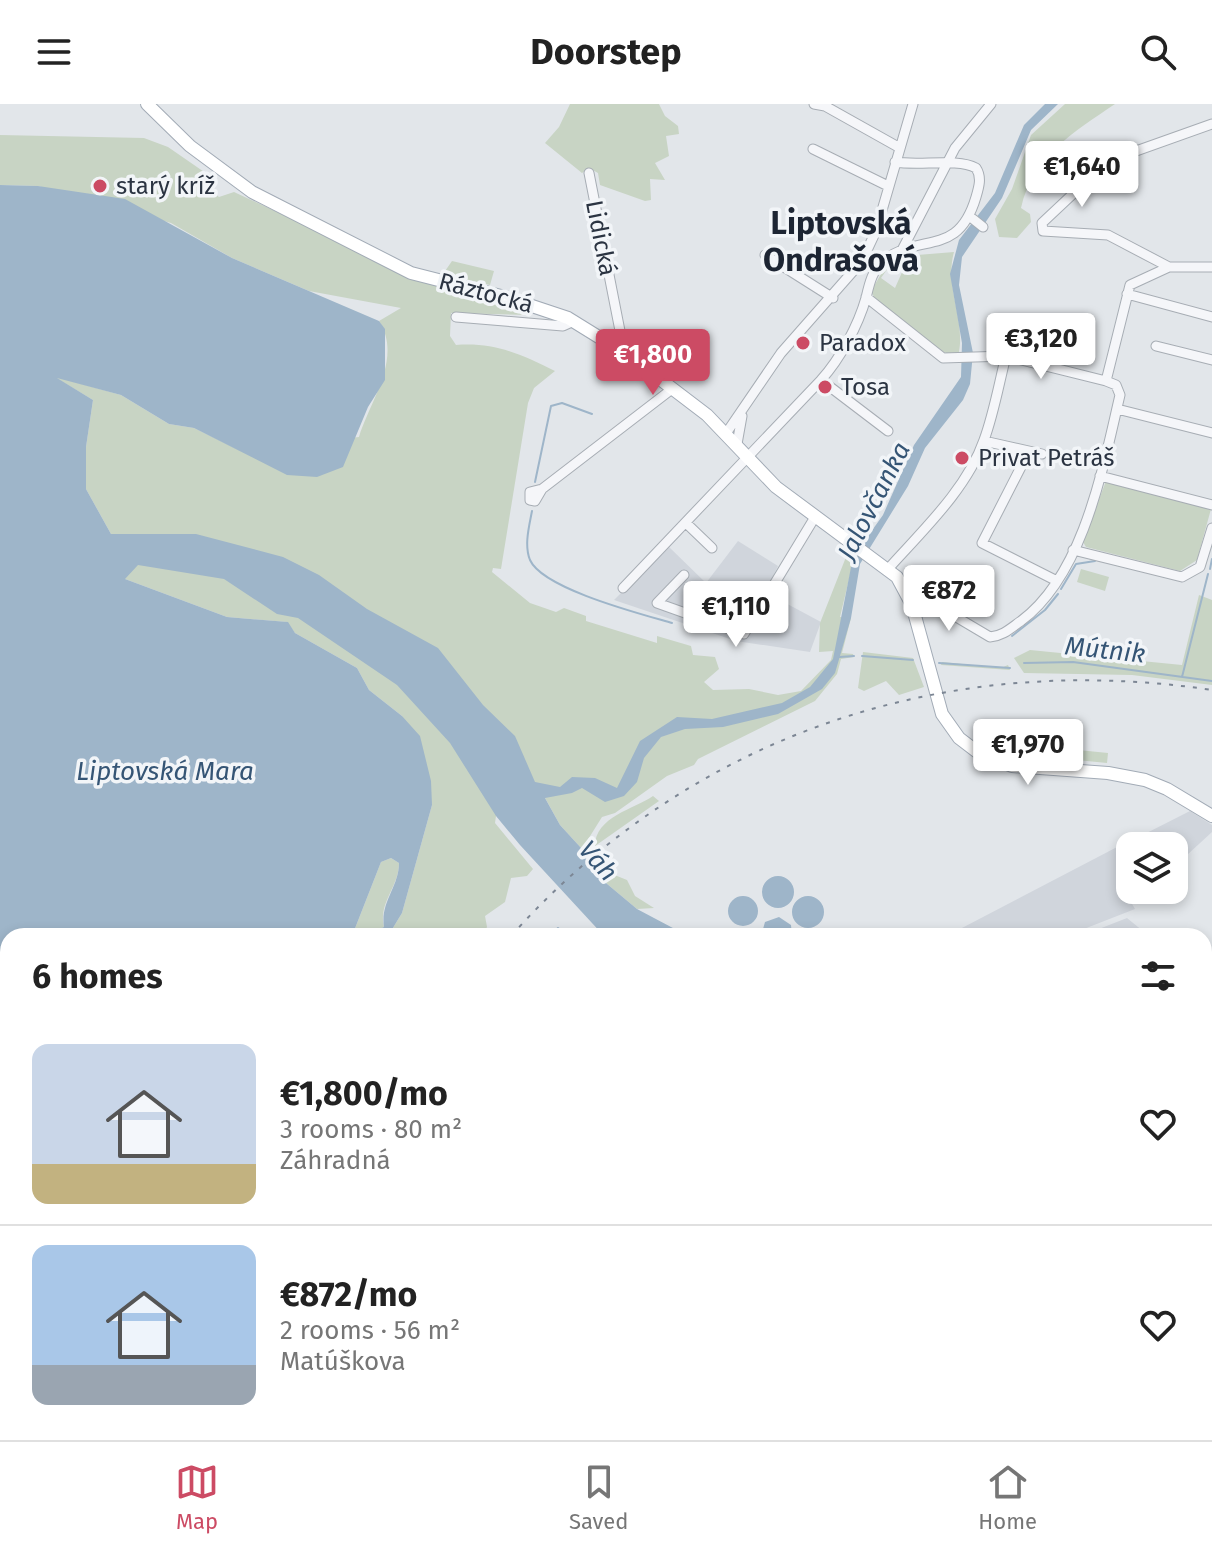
<!DOCTYPE html>
<meta charset="utf-8">
<style>
:root{--surface:#fff;--page:#f2f2f2;--text:#222;--muted:#767676;--line:#e0e0e0;--accent:#cc4b64}
body{margin:0;font-family:"Fira Sans",sans-serif;background:var(--page);color:var(--text);height:100vh;display:flex;flex-direction:column;font-size:30px;white-space:nowrap}
*{box-sizing:border-box;margin:0}
p{font-size:26px;color:var(--muted)}
.icon{flex:none;width:44px;height:44px;fill:none;stroke:currentColor;stroke-width:2;stroke-linecap:round;stroke-linejoin:round}
.map{position:relative;flex:1;overflow:hidden}
.details{position:absolute;left:0px;top:824px;width:1212px;height:512px;display:flex;flex-direction:column;background:var(--surface);border-radius:24px 24px 0 0;box-shadow:0 4px 12px #0003}
.details>*{flex:none}
.buttons{position:absolute;left:1116px;top:728px;display:grid;gap:16px}
.buttons a{display:grid;place-items:center;width:72px;height:72px;border-radius:16px;background:var(--surface);box-shadow:0 4px 12px #0003;font-size:40px}
.price{position:absolute;translate:-50% -68px;padding:0 18px;border-radius:8px;background:#fff;color:#222;font-size:26px;line-height:52px;filter:drop-shadow(0 2px 4px #0008)}
.price::after{content:'';position:absolute;left:50%;top:48px;width:24px;height:18px;margin-left:-12px;background:inherit;clip-path:polygon(0 0,100% 0,50% 100%)}
.price.active{background:var(--accent);color:#fff}
ul{padding:0;list-style:none}
li{display:flex;align-items:center;gap:24px;height:200px;padding:0 32px}
li+li{border-top:2px solid var(--line)}
li span{display:grid;place-items:center;flex:none;width:224px;height:160px;border-radius:16px;color:#555}
li>.icon{margin-inline-start:auto}
span .icon{width:96px;height:96px;fill:#fffc;stroke-width:1}
li b{font-size:34px}
h2{display:flex;justify-content:space-between;align-items:center;height:96px;padding:0 32px;font-size:34px}
header{display:flex;justify-content:space-between;align-items:center;height:104px;padding:0 32px;background:var(--surface);font-size:36px;font-weight:700}
.dock{display:flex;justify-content:space-around;align-items:center;height:112px;border-top:2px solid var(--line);background:var(--surface);font-size:22px;color:var(--muted)}
.dock a{display:grid;justify-items:center;gap:4px}
.dock .active{color:var(--accent)}
.map>svg:first-child{display:block}
.built{fill:#d0d5dc}
.green{fill:#c8d4c4}
.water{fill:#9eb5c9}
.lines{fill:none;stroke-linecap:round;stroke-linejoin:round}
.stream{stroke:#9eb5c9;stroke-width:2}
.minor-casing{stroke:#a7adb4;stroke-width:11}
.major-casing{stroke:#a2abb6;stroke-width:14}
.minor{stroke:#f5f6f9;stroke-width:9}
.major{stroke:#fff;stroke-width:12}
.rail{stroke:#7c8694;stroke-width:2;stroke-dasharray:4 8;stroke-linecap:butt}
.poi-dot{fill:#cc4b64;stroke:#f2f5f8;stroke-width:3}
.labels{text-anchor:middle;dominant-baseline:central;stroke-width:7;stroke-linejoin:round;paint-order:stroke}
.poi-label{font-size:24px;fill:#2b3442;stroke:#f2f5f8;text-anchor:start}
.street-label{font-size:24px;fill:#2b3442;stroke:#f2f5f8}
.water-label{font-size:26px;font-style:italic;fill:#355575;stroke:#f2f5f8}
.district-label{font-size:32px;font-weight:bold;fill:#1d2533;stroke:#f2f5f8}
</style>
<header><svg class="icon" aria-label="menu" viewBox="0 0 24 24"><path d="M4 6h16M4 12h16M4 18h16"/></svg>Doorstep<svg class="icon" aria-label="search" viewBox="0 0 24 24"><circle cx="10" cy="10" r="6"/><path d="M15 15l6 6"/></svg></header>
<div class="map">
<svg width="1212" height="1336" viewBox="0 0 1212 1336">
<rect width="100%" height="100%" fill="#e2e6ea"/>
<path class="built" d="M 738,437 L 778,462 L 765,488 L 821,518 L 810,548 L 736,537 L 614,496 L 668,442 L 706,479 Z
M 1190,707 L 1212,721 L 1212,728 L 1174,763 L 1174,742 L 1130,742 L 1130,786 L 1148,786 L 1131,798 L 1135,805 L 1066,832 L 963,832 L 960,825 L 1119,742 L 1128,757 L 1121,742 Z
M 1127,814 L 1149,832 L 1081,832 Z
M 1212,884 L 1212,992 L 1204,994 L 1204,888 Z"/>
<path class="green" d="M 570,0 L 659,0 L 665,12 L 678,22 L 679,30 L 666,32 L 669,52 L 655,59 L 665,76 L 650,75 L 651,96 L 645,97 L 600,81 L 598,69 L 589,64 L 582,69 L 545,39 L 559,23 Z
M 1065,0 L 1115,0 C 1075,27 1032,53 1021,104 L 1030,110 L 1031,118 L 1017,134 L 999,133 L 995,115 L 1012,85 L 1031,31 Z
M 0,31 L 144,34 L 168,43 L 210,72 L 214,89 L 219,93 L 234,88 L 369,151 L 532,205 L 531,211 L 451,209 L 450,232 L 456,241 C 494,238 521,250 555,267 L 534,284 L 528,299 L 501,465 L 493,464 L 492,468 L 530,499 L 556,508 L 564,504 L 586,512 L 586,517 L 657,539 L 657,532 L 691,542 L 693,551 L 715,553 L 719,565 L 704,578 L 713,586 L 749,585 L 778,591 L 801,587 L 831,556 L 833,547 L 819,548 L 820,519 L 846,453 L 855,450 L 840,513 L 851,514 L 842,549 L 853,550 L 854,553 L 841,555 L 837,570 L 815,597 L 698,655 L 694,661 L 667,672 L 615,709 L 602,713 L 582,745 L 560,721 L 544,692 L 496,712 L 495,719 L 533,765 L 527,772 L 511,774 L 505,798 L 485,812 L 487,823 L 483,832 L 388,832 L 402,809 L 432,701 L 402,612 L 369,586 L 357,564 L 295,529 L 287,518 L 227,513 L 125,475 L 111,430 L 86,385 L 86,343 L 93,296 L 53,272 L 121,291 L 169,320 L 194,324 L 239,346 L 359,333 C 370,297 403,254 379,217 L 401,204 L 309,187 L 232,154 L 171,119 L 38,82 L 0,81 Z
M 954,148 C 944,183 967,219 958,252 C 927,248 900,212 875,195 L 871,187 L 887,160 L 897,170 L 888,164 L 881,174 L 895,184 L 903,166 L 892,160 L 905,152 Z
M 452,157 L 494,167 L 490,181 L 443,170 Z
M 1106,377 L 1211,405 L 1197,456 L 1180,467 L 1086,443 L 1083,438 Z
M 1081,465 L 1109,473 L 1105,487 L 1077,478 Z
M 1199,491 L 1212,496 L 1212,581 L 1132,571 L 1024,569 L 1014,554 L 1030,546 L 1182,561 Z
M 863,548 L 913,554 L 924,583 L 899,591 L 886,577 L 864,587 L 858,584 Z
M 942,558 L 1001,564 L 1008,561 L 1010,566 L 941,561 Z
M 1078,646 L 1108,649 L 1107,659 L 1077,656 Z
M 653,692 L 659,697 L 595,742 C 595,713 634,705 653,692 Z
M 391,754 L 399,759 C 399,783 378,798 384,823 L 364,832 L 352,832 L 381,758 Z
M 603,760 L 612,770 L 627,776 L 635,792 L 654,804 L 637,805 L 594,769 Z
M 1204,1109 L 1212,1168 L 1204,1169 Z
M 8,1213 L 8,1328 L 100,1328 L 93,1336 L 0,1336 L 0,1224 Z
M 203,1328 L 277,1328 L 274,1336 L 198,1336 Z"/>
<path class="water" d="M 1045,0 L 1058,0 L 1031,26 L 1002,94 L 962,153 L 959,181 L 973,249 L 970,280 L 963,296 L 925,344 L 908,382 L 860,460 L 851,514 L 835,569 L 822,585 L 778,610 L 723,623 L 685,625 L 661,633 L 644,654 L 637,678 L 624,692 L 605,698 L 582,684 L 572,689 L 545,694 L 560,721 L 582,745 L 594,769 L 637,805 L 688,832 L 604,832 L 520,741 L 496,712 L 450,639 L 397,581 L 298,514 L 277,510 L 224,475 L 138,461 L 125,475 L 227,513 L 288,518 L 295,529 L 357,564 L 369,586 L 402,612 L 420,632 L 431,677 L 432,701 L 402,809 L 388,832 L 364,832 L 384,823 C 380,798 399,783 399,759 L 391,754 L 381,758 L 352,832 L 8,832 L 8,891 L 0,887 L 0,81 L 38,82 L 125,95 L 232,154 L 379,217 L 385,225 L 385,276 L 368,303 L 343,363 L 317,373 L 287,371 L 194,324 L 169,320 L 121,291 L 57,274 L 93,296 L 86,343 L 86,385 L 111,430 L 196,430 L 283,453 L 319,471 L 367,505 L 438,544 L 483,601 L 515,632 L 535,678 L 560,683 L 572,673 L 595,674 L 617,684 L 640,637 L 677,613 L 712,615 L 782,599 L 810,583 L 833,555 L 853,453 L 883,411 L 914,341 L 961,273 L 962,239 L 950,170 L 959,136 L 995,89 L 1024,21 Z
M762 788a16 16 0 1 1 32 0a16 16 0 1 1-32 0Z
M728 807a15 15 0 1 1 30 0a15 15 0 1 1-30 0Z
M792 808a16 16 0 1 1 32 0a16 16 0 1 1-32 0Z
M 779,813 L 791,821 L 792,832 L 761,832 L 765,818 Z
M 0,904 L 8,908 L 8,1130 L 0,1140 Z
M 1212,1013 L 1212,1046 L 1204,1050 L 1204,1018 Z"/>
<g class="lines">
<path class="stream" d="M 535,378 L 551,302 L 562,299 L 592,310
M 532,407 C 529,423 524,441 530,456 C 543,485 641,510 672,519
M 1210,465 L 1212,455
M 1061,485 L 1076,460 L 1095,457
M 1012,532 L 1045,506 L 1058,490
M 862,552 L 913,556
M 839,553 L 854,552
M 939,559 L 1010,564
M 1024,559 L 1073,558 L 1212,577
M 1182,573 L 1208,470
M 551,832 L 558,824 L 566,832
M 157,1336 L 163,1328"/>
<g class="minor-casing">
<path id="minor" d="M 814,0 L 825,2 L 900,44
M 813,45 L 888,82
M 589,69 L 622,237 L 620,245
M 973,115 L 983,123
M 902,146 L 955,44 L 991,0
M 765,151 L 833,194
M 1169,163 L 1108,131 L 1043,127 L 1042,119 L 1108,57 L 1212,20
M 1127,190 L 1212,213
M 866,193 L 943,254 L 1006,252 L 1106,277
M 456,213 L 563,222 L 574,217
M 1156,242 L 1212,256
M 1117,305 L 1212,329
M 888,327 L 821,276 C 840,255 858,222 866,194 C 869,181 872,166 884,156 C 922,128 958,154 976,93 C 979,83 982,73 976,64 C 957,54 920,62 895,58
M 727,328 L 781,249 L 862,157 L 876,127 L 913,0
M 984,337 L 1042,350
M 737,340 L 742,312
M 1024,348 L 1024,357 L 982,439 L 1057,477
M 1100,372 L 1212,401
M 542,385 L 530,388 L 530,396 L 535,397 L 542,385 L 672,285
M 686,419 L 712,444
M 1073,446 L 1182,473 L 1200,463 L 1212,424
M 888,465 C 922,427 967,385 984,336 C 994,309 999,279 1006,252
M 684,471 L 657,499 L 744,530 L 815,413
M 904,482 L 990,533 C 1003,532 1011,524 1021,517 C 1084,470 1103,363 1120,291 L 1116,281 L 1106,277 L 1130,181 L 1169,163 L 1212,163
M 623,484 L 821,276
M 1206,880 L 1212,877
M 1204,1211 L 1212,1209
M 1204,1229 L 1212,1229
M 1204,1298 L 1212,1298
M 464,1328 L 480,1336
M 601,1328 L 614,1336
M 717,1328 L 717,1336
M 755,1328 L 762,1336
M 815,1328 L 830,1336
M 1027,1328 L 1027,1336
M 293,1329 L 306,1336
M 533,1336 L 538,1328
M 1116,1336 L 1116,1328"/>
</g>
<g class="major-casing">
<path id="major" d="M 147,0 L 190,42 L 252,88 L 411,169 L 505,193 L 568,214 L 631,253 L 707,311 L 776,383 L 897,473 L 912,501 L 942,610 L 959,634 L 976,647 L 1012,662 L 1108,669 L 1145,676 L 1167,685 L 1212,712"/>
</g>
<use href="#minor" class="minor"/>
<use href="#major" class="major"/>
<path class="rail" d="M 511,832 C 692,630 946,546 1212,586
M 113,1336 L 120,1328"/>
</g>
<g class="poi-dot">
<circle cx="100" cy="82" r="8"/>
<circle cx="803" cy="239" r="8"/>
<circle cx="825" cy="283" r="8"/>
<circle cx="962" cy="354" r="8"/>
</g>
<g class="labels">
<g class="poi-label">
<text x="116" y="82">starý kríž</text>
<text x="819" y="239">Paradox</text>
<text x="841" y="283">Tosa</text>
<text x="978" y="354">Privat Petráš</text>
</g>
<g class="street-label">
<text transform="translate(601 134) rotate(79)">Lidická</text>
<text transform="translate(486 189) rotate(15)">Ráztocká</text>
</g>
<g class="water-label">
<text transform="translate(874 397) rotate(-63)">Jalovčanka</text>
<text transform="translate(1105 546) rotate(6)">Mútnik</text>
<text x="165" y="667">Liptovská Mara</text>
<text transform="translate(598 757) rotate(49)">Váh</text>
</g>
<g class="district-label">
<text x="841" y="119">Liptovská<tspan x="841" dy="37">Ondrašová</tspan></text>
</g>
</g>
</svg>
<div class="buttons">
<a><svg class="icon" aria-label="layers" viewBox="0 0 24 24"><path d="M12 4l9 5-9 5-9-5zM3 14l9 5 9-5"/></svg></a>
</div>
<b class="price" style="left:1082px;top:105px">€1,640</b>
<b class="price" style="left:1041px;top:277px">€3,120</b>
<b class="price active" style="left:653px;top:293px">€1,800</b>
<b class="price" style="left:949px;top:529px">€872</b>
<b class="price" style="left:736px;top:545px">€1,110</b>
<b class="price" style="left:1028px;top:683px">€1,970</b>
<section class="details">
<h2>6 homes<svg class="icon" aria-label="filters" viewBox="0 0 24 24"><path d="M4 7h16M4 17h16"/><circle cx="9" cy="7" r="2"/><circle cx="15" cy="17" r="2"/></svg></h2>
<ul>
<li><span style="background:linear-gradient(#c9d6e8 75%,#c2b280 0)"><svg class="icon" aria-label="home" viewBox="0 0 24 24"><path d="M3 11l9-7 9 7M6 9v11h12V9"/></svg></span><div><b>€1,800/mo</b><p>3 rooms · 80 m²</p><p>Záhradná</p></div><svg class="icon" aria-label="heart" viewBox="0 0 24 24"><path d="M12 20l-8-8c-3-5 5-10 8-4 3-6 11-1 8 4z"/></svg></li>
<li><span style="background:linear-gradient(#a9c7e8 75%,#9aa5b1 0)"><svg class="icon" aria-label="home" viewBox="0 0 24 24"><path d="M3 11l9-7 9 7M6 9v11h12V9"/></svg></span><div><b>€872/mo</b><p>2 rooms · 56 m²</p><p>Matúškova</p></div><svg class="icon" aria-label="heart" viewBox="0 0 24 24"><path d="M12 20l-8-8c-3-5 5-10 8-4 3-6 11-1 8 4z"/></svg></li>
</ul>
</section>
</div>
<nav class="dock">
<a class="active"><svg class="icon" aria-label="map" viewBox="0 0 24 24"><path d="M3 6l6-2 6 2 6-2v14l-6 2-6-2-6 2zM9 4v14M15 6v14"/></svg>Map</a>
<a><svg class="icon" aria-label="saved" viewBox="0 0 24 24"><path d="M7 4h10v16l-5-4-5 4z"/></svg>Saved</a>
<a><svg class="icon" aria-label="home" viewBox="0 0 24 24"><path d="M3 11l9-7 9 7M6 9v11h12V9"/></svg>Home</a>
</nav>
